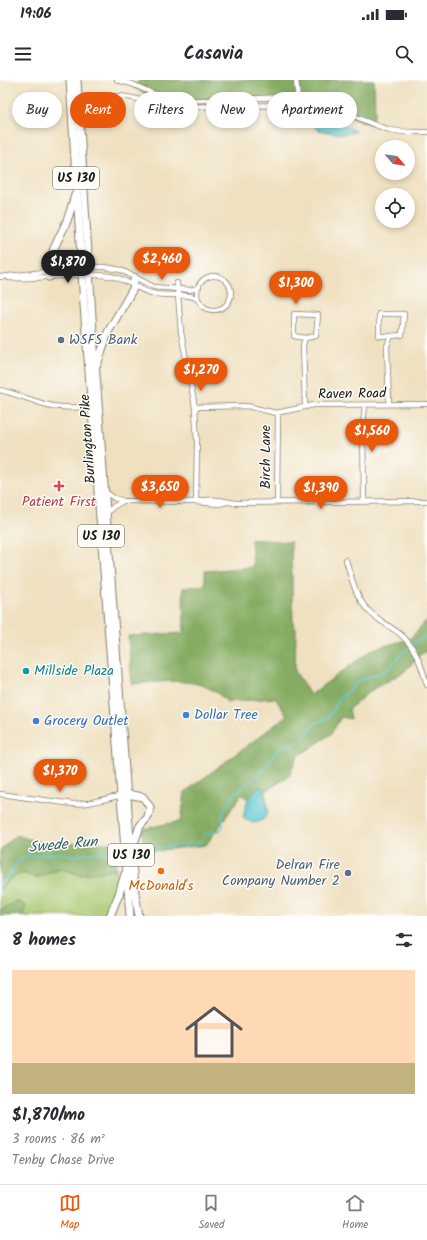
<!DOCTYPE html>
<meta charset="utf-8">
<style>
:root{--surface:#fff;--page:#f2f2f3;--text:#2b2b33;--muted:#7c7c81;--line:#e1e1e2;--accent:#ea580c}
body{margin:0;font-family:Kalam,sans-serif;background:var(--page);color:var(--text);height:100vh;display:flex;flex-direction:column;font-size:15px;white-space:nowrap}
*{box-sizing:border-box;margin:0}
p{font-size:13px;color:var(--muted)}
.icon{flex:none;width:22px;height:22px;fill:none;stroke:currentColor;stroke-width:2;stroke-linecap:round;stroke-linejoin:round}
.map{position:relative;height:836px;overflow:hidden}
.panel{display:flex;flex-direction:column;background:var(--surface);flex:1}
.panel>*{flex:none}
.banner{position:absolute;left:12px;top:12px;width:403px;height:36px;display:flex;gap:8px}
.needle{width:26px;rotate:118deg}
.tools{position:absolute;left:375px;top:60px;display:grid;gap:8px}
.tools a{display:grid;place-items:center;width:40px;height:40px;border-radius:50%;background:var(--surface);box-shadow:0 2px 6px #0003;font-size:20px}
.price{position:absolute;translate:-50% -34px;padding:0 9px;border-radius:14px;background:var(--accent);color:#fff;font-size:13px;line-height:26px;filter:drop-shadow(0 1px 2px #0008)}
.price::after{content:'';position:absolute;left:50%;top:24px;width:12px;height:9px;margin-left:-6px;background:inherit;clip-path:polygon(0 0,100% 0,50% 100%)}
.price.current{background:#222;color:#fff}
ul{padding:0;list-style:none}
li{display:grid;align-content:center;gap:8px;height:212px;padding:0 12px}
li+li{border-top:1px solid var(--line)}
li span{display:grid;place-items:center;height:124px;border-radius:0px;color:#555}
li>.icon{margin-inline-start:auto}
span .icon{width:72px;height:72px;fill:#fffc;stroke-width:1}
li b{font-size:17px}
h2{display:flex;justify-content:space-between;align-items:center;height:48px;padding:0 12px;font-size:17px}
.tag{padding:0 14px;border-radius:18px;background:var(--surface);box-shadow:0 2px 6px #0003;font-size:14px;line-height:36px}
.tag.current{background:var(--accent);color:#fff}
.status{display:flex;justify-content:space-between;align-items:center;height:28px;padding:0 20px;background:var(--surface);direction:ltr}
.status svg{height:11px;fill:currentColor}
header{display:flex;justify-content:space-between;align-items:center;height:52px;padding:0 12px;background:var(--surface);font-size:18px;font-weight:800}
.dock{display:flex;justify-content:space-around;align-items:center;height:56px;border-top:1px solid var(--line);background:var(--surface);font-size:11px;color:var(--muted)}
.dock a{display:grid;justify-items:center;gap:2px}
.dock .current{color:var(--accent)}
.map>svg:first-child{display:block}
.green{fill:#a7c870;stroke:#627246}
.forest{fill:#85ac62;stroke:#50643f}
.water{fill:#59c7ce;stroke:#3a7275}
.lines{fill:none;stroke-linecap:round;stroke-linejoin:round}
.stream{stroke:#59c7ce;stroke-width:1.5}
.minor-casing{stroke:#867e6e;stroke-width:6}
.highway-casing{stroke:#867e6e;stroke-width:9}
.minor{stroke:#fff;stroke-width:4.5}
.highway{stroke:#fff;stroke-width:7}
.service-dot{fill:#5c6f8a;stroke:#fdfcf7;stroke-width:1.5}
.health-dot{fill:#e0444e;stroke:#fdfcf7;stroke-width:1.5}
.culture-dot{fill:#0f9aa8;stroke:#fdfcf7;stroke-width:1.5}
.shop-dot{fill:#3f7fe0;stroke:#fdfcf7;stroke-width:1.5}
.food-dot{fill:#e8710a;stroke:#fdfcf7;stroke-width:1.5}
.labels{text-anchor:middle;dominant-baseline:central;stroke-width:3;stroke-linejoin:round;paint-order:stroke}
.shield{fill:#fdfcf7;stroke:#605f5e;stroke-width:1}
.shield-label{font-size:13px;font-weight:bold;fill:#1c1c1c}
.service-label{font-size:14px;fill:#4e5e75;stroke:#fdfcf7;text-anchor:start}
.street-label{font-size:14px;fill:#1c1c1c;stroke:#fdfcf7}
.health-label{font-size:14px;fill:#be3a42;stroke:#fdfcf7}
.culture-label{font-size:14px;fill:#0d838f;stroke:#fdfcf7;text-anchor:start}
.shop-label{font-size:14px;fill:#366cbe;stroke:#fdfcf7;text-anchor:start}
.food-label{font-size:14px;fill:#c56008;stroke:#fdfcf7}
.water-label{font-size:15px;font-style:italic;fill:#346063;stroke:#fdfcf7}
</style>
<div class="status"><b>19:06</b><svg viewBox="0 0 49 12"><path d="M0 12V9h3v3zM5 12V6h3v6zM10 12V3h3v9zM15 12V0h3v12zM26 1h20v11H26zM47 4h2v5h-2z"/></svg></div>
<header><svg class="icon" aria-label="menu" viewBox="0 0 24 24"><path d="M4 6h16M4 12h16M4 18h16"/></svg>Casavia<svg class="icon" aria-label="search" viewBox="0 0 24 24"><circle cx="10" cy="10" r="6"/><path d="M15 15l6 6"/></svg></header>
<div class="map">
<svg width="427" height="836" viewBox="0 0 427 836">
<rect width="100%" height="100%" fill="#fdfcf7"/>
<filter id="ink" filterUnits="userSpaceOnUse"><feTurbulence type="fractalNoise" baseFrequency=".025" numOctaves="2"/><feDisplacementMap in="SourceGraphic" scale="8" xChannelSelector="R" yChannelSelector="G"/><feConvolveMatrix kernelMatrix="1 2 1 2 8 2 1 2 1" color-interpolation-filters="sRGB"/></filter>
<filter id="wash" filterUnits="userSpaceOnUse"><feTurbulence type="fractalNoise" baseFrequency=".012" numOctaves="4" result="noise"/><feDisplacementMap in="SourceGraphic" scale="16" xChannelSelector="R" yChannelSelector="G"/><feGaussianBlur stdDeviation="0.9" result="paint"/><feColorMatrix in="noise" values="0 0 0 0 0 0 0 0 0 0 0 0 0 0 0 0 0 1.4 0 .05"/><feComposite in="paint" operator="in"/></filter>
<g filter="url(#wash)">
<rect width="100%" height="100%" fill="#efe0c0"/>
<path class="green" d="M 59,788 L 80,795 L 116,789 L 117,798 L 109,836 L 20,836 L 23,835 L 16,821 L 0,831 L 0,810 L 11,798 L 23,793 L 36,798 Z"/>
<path class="forest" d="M 139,0 L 374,0 L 375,34 L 369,44 L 316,23 L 299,21 L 153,18 L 135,8 Z
M 251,459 L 291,462 L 293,544 L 296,549 L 295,591 L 310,615 L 373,569 L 410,559 L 427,540 L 427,571 L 421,574 L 404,592 L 370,611 L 349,629 L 351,639 L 341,637 L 331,654 L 297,677 L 289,696 L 265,712 L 268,731 L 244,739 L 248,719 L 242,714 L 206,765 L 144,772 L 142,749 L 181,741 L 185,712 L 287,636 L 275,618 L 227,622 C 203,594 164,602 132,604 L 128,556 L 184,553 L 183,508 L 205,505 L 205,491 L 253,487 Z
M 16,755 L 45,764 L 114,763 L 116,789 L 80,795 L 59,788 L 36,798 L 23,793 L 11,798 L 0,810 L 0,770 Z
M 16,821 L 26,826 L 23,835 L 0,836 L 0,831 Z"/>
<path class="water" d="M 323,38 L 328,38 L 356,51 C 346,57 328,52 317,50 L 315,47 L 316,41 Z
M 258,707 L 264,708 C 265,722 277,739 253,743 L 246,740 L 243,737 L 248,719 Z"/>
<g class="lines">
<path class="stream" d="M 139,770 L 195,765 L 201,762 L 206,753 L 219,751 L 223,746 L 222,736 L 225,729 L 233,716 L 264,688 L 279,668 L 284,665 L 293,665 L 306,656 L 314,643 C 335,638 331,631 341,616 L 347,613 L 358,601 L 387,590 L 401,574 L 427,554
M 0,804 L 7,798 L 19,780 L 29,776 L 60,773 L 73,775 L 116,771"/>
</g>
</g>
<g filter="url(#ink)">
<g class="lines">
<g class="minor-casing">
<path id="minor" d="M 117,0 L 132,4 L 161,17 L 179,21 L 288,17 C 299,23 312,21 324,24 C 346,30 365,43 387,49 C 400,53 413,52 427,52
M 296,0 L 298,20
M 81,41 C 98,0 133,20 171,27 L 288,25 L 294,20
M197 213a17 17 0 1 1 34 0a17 17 0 1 1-34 0Z
M 0,197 L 89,187 L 105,187 L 121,190 L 154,207 L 191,210 L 199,207
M 9,198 C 42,200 77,191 110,196 C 126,198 138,211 155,214 C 166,216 190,213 197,219
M 177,203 L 181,252 L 195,327 L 197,362 L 196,422
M 305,258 L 294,256 L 294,234 L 318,235 L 316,256 L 305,258 L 303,265 L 305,326
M 0,310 C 17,314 32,321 48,325 C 62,329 77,327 92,327
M 389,324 L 387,266 L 391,256 L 402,255 L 404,234 L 379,234 L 379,256 L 391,256
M 195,327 L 247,326 L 276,333 L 314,325 L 427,324
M 104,411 L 114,418 L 124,421 L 196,422 L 219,424 L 227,422
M 364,421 L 363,346 L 365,325
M 196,422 C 212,417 221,421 236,423 L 427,421
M 277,422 L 278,333
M 107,433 L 113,427 L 123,421
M 346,480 C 351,496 355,515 366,528 C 376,540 389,545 400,554 C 416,567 422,587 427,605
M 0,714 L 73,724 L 88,723 L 123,715"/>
</g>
<g class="highway-casing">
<path id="highway" d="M 70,0 L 84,225 L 130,836
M 77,0 L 94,268 L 131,772 L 135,814 L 139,836
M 49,197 C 46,178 59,159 66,143 C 70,134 72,124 75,115
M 97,285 L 108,252 L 134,207 L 134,197
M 127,714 L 143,717 L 150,727 L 148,737 L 140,746 L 132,769
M 110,836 L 119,814 L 125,794"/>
</g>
<use href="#minor" class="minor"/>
<use href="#highway" class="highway"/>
</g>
</g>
<g class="service-dot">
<circle cx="61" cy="260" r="4"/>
<circle cx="348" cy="793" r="4"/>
</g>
<path class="health-dot" d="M57 400h4v4h4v4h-4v4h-4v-4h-4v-4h4z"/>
<circle class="culture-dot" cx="26" cy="591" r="4"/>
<g class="shop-dot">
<circle cx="186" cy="635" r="4"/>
<circle cx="36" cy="641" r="4"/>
</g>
<circle class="food-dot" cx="161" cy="791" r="4"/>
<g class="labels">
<g class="shield">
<rect x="53" y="87" width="46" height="22" rx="3"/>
<rect x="78" y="445" width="46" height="22" rx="3"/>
<rect x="108" y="764" width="46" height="22" rx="3"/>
</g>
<g class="shield-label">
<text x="76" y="98">US 130</text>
<text x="101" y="456">US 130</text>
<text x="131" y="775">US 130</text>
</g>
<g class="service-label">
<text x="69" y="260">WSFS Bank</text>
<text x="340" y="785" text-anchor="end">Delran Fire<tspan x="340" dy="16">Company Number 2</tspan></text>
</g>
<g class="street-label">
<text transform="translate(352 314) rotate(-1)">Raven Road</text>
<text transform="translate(88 359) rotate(-94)">Burlington Pike</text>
<text transform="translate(266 377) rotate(-90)">Birch Lane</text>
</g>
<g class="health-label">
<text x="59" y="422">Patient First</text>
</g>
<g class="culture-label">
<text x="34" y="591">Millside Plaza</text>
</g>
<g class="shop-label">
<text x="194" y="635">Dollar Tree</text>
<text x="44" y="641">Grocery Outlet</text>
</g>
<g class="food-label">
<text x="161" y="806">McDonald's</text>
</g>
<g class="water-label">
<text transform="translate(63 765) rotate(-5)">Swede Run</text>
</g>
</g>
</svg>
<div class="tools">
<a><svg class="needle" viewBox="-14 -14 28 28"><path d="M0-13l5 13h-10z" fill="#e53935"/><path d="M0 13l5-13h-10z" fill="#7c7c81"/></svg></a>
<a><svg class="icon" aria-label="locate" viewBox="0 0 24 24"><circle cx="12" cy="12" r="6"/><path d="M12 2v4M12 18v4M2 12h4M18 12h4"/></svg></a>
</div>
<b class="price" style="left:162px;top:201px">$2,460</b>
<b class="price current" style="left:68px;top:204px">$1,870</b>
<b class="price" style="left:296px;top:225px">$1,300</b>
<b class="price" style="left:201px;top:312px">$1,270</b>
<b class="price" style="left:372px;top:373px">$1,560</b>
<b class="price" style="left:160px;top:429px">$3,650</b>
<b class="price" style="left:321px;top:430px">$1,390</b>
<b class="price" style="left:60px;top:713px">$1,370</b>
<div class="banner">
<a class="tag">Buy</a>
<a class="tag current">Rent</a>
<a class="tag">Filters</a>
<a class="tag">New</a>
<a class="tag">Apartment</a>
</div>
</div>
<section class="panel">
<h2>8 homes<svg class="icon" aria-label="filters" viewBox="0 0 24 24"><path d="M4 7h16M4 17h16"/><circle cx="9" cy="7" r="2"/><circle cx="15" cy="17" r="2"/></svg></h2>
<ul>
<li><span style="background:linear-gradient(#ffd9b3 75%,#c2b280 0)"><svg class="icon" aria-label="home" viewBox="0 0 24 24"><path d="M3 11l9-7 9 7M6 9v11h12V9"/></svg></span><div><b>$1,870/mo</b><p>3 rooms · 86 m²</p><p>Tenby Chase Drive</p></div></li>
</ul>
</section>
<nav class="dock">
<a class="current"><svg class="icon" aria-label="map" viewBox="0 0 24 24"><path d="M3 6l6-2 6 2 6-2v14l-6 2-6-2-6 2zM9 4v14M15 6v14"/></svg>Map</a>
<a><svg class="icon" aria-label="saved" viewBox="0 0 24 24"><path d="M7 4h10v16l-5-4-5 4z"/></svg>Saved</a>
<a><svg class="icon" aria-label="home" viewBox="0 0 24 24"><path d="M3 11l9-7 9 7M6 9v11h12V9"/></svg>Home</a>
</nav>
